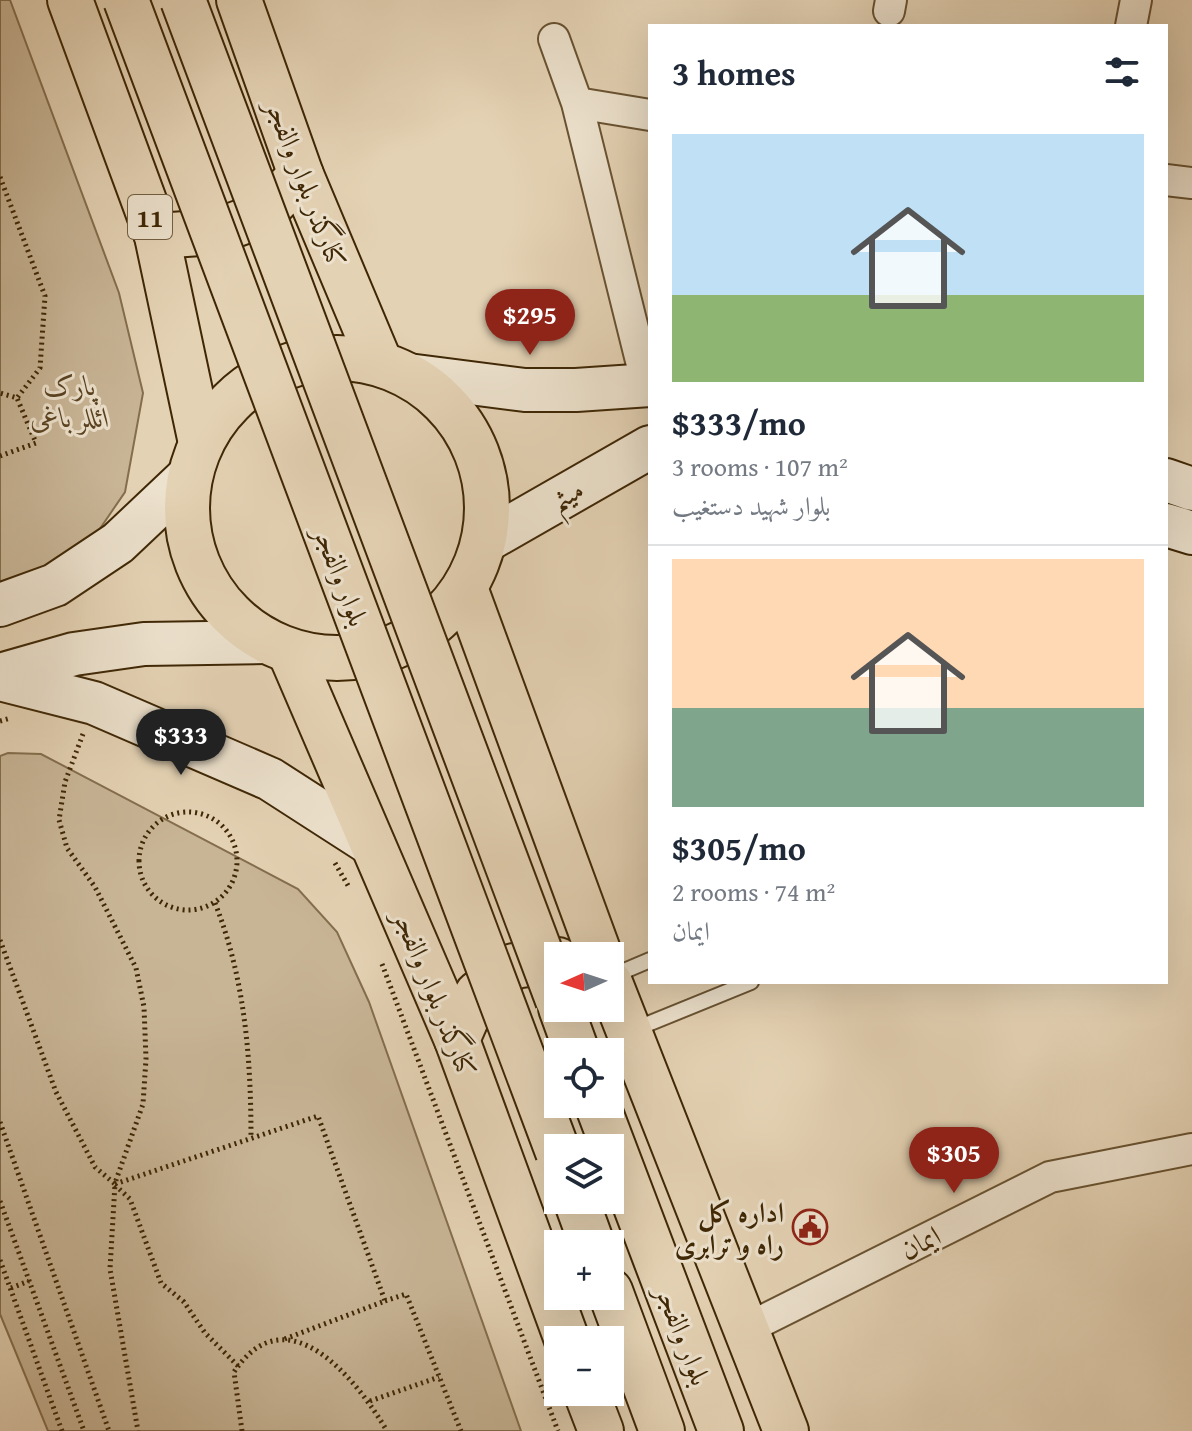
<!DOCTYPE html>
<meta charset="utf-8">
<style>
:root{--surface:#fff;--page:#f6f6f7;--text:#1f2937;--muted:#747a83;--line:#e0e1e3;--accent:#8f2418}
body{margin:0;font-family:"Gentium Book Plus",Amiri,serif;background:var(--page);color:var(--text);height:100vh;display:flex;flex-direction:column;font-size:30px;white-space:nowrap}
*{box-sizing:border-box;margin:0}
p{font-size:26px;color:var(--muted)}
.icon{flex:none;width:44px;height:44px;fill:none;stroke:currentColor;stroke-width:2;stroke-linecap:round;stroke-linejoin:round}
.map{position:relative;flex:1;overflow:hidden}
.panel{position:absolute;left:648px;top:24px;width:520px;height:960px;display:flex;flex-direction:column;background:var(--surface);border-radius:0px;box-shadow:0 8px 32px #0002}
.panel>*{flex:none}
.needle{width:52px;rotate:267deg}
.fabs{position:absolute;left:544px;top:942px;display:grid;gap:16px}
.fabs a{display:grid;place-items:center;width:80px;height:80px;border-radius:0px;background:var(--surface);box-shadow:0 8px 32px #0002;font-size:40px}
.price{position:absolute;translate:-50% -68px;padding:0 18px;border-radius:28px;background:var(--accent);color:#fff;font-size:26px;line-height:52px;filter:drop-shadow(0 2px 4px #0008)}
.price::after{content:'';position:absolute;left:50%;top:48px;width:24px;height:18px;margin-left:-12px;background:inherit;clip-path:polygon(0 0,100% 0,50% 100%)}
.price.active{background:#222;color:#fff}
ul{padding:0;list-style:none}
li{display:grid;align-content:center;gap:16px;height:424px;padding:0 24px}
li+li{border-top:2px solid var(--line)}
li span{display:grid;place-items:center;height:248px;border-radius:0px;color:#555}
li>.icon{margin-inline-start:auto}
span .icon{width:144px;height:144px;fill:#fffc;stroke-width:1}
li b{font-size:34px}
h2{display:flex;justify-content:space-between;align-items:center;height:96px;padding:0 24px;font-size:34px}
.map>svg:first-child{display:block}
.green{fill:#c8b596;stroke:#846e4e;stroke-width:2}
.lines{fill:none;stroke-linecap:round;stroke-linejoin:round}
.service-casing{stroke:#685231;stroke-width:18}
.minor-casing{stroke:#685231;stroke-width:34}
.secondary-casing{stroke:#3f2705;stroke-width:46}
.primary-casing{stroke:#3f2705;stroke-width:48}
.trunk-casing{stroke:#3f2705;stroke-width:48}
.path{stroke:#3f2705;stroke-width:5;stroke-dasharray:2 4;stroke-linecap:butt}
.service{stroke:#ede2ce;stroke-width:14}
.minor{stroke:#ede2ce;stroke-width:30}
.secondary{stroke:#ede2ce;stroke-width:42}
.primary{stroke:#e4d2b4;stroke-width:44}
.trunk{stroke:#e4d2b4;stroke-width:44}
.trunk-bridge-casing{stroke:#3f2705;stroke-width:48;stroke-linecap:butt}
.trunk-bridge{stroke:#e4d2b4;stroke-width:44}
.labels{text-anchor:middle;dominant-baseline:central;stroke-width:6;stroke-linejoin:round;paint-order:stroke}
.shield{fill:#ede2ce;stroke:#735f41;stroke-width:2}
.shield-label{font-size:26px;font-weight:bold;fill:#3f2705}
.street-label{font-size:28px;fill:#3f2705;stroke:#ede2ce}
.park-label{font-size:28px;font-style:italic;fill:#5a4322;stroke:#ede2ce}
.poi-label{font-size:28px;font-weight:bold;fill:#3f2705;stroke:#ede2ce;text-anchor:end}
</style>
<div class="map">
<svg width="1192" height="1431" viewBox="0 0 1192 1431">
<rect width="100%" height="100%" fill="#e4d2b4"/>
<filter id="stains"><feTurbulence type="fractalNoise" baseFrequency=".0025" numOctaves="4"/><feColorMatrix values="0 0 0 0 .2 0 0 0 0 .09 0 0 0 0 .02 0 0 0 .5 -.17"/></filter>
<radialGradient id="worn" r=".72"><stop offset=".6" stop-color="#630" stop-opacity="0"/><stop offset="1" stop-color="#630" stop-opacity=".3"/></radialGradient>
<path class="green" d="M 0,0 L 10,0 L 119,293 L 143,393 L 125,492 L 82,555 L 0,594 Z
M 8,753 L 41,754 L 298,889 L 337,932 L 369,1002 L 521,1431 L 48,1431 L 0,1314 L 0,756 Z"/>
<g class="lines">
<g class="service-casing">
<path id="service" d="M 610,977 L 650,960
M 633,1030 L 751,982"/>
</g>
<g class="minor-casing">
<path id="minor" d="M 889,11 L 891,0
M 1131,26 L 1136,0
M 554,39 L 577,103 L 647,385
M 577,103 L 650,115
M 1166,180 L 1192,183
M 746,1329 L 1050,1177 L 1192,1149"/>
</g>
<g class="secondary-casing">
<path id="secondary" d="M 408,375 L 525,390 L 576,390 L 650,385
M 1166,480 L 1192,489
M 1166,525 L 1192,533
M 484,542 L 650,447
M 0,605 L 55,585 L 118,543 L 190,475
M 0,675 L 74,654 L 144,644 L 266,642
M 0,679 L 94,703 L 270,779 L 374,846"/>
</g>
<g class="primary-casing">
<path id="primary" d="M 70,0 L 157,236 L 201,443
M 239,0 L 301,175 L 380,363
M 465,588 L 600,956
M 290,652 L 457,1040 L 567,1340
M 610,983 L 786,1431
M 586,1392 L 601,1431"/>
</g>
<g class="trunk-casing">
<path id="trunk" d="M 157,236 L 215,232 L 261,215 L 301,175
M187 508a150 150 0 1 1 300 0a150 150 0 1 1-300 0Z
M 561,1008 L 577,1052
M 457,1040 L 477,994 L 514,966 L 558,960
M 597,1104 L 721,1431
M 576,1200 L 592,1244
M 610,1291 L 662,1431"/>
</g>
<path class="path" d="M 0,177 L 45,296 L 40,368 L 17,398 L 0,393
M 0,456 L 36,443 L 17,398
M 0,721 L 11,718
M 83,734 L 65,782 L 59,820 L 67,848 L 95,887 L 136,968 L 144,1007 L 146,1059 L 143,1104 L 115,1183
M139 861a49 49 0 1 1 98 0a49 49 0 1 1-98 0Z
M 335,863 L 350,889
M 215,903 C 245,979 251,1058 251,1138
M 0,940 L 56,1092 L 95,1167 L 115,1184 L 110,1269 L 138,1431
M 382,964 L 558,1431
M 0,1122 L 109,1431
M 115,1184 L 318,1116 L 385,1301 L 282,1340
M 115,1185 L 130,1199 L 161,1283 L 184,1302 L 205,1333 L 238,1366
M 0,1201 L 84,1431
M 0,1260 L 62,1431
M 11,1288 L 29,1281
M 385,1301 L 406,1294 L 461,1431
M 370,1401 L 439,1377
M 242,1431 L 234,1372 C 287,1292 357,1380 387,1431"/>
<use href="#service" class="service"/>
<use href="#minor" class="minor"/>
<use href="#secondary" class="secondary"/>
<use href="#primary" class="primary"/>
<use href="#trunk" class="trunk"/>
<g class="trunk-bridge-casing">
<path id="trunk-bridge" d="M 126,0 L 558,1152
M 183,0 L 558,1000"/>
</g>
<use href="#trunk-bridge" class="trunk-bridge"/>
</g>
<defs>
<g id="civic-ring" transform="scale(1.8)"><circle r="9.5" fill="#ede2ce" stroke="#8f2418" stroke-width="1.5"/><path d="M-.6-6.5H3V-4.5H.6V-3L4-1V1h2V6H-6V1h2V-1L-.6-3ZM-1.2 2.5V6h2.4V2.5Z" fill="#8f2418"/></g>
</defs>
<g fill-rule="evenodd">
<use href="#civic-ring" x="810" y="1227"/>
</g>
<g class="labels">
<rect class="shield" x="128" y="195" width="44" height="44" rx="6"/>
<g class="shield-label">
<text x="150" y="217">11</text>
</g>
<g class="street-label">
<text transform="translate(307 183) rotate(69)">کنارگذر بلوار والفجر</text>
<text transform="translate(566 494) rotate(-29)">میثم</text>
<text transform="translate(342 576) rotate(69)">بلوار والفجر</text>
<text transform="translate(436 993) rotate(68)">کنارگذر بلوار والفجر</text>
<text transform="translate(920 1242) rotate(-27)">ایمان</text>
<text transform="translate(684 1335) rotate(69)">بلوار والفجر</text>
</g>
<g class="park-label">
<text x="70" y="384">پارک<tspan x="70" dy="32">ائللر باغی</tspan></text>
</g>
<g class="poi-label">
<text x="784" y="1211">اداره کل<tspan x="784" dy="32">راه و ترابری</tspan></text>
</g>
</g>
<rect width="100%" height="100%" filter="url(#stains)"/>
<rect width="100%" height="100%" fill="url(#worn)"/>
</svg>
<div class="fabs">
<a><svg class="needle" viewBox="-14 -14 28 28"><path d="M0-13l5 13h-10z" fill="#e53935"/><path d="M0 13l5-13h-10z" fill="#747a83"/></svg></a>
<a><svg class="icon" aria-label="locate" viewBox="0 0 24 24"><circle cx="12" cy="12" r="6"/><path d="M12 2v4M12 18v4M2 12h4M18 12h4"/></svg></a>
<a><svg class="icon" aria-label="layers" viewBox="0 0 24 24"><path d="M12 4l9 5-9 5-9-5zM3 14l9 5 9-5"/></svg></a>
<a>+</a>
<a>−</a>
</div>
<b class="price" style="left:530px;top:357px">$295</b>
<b class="price active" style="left:181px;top:777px">$333</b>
<b class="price" style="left:954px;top:1195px">$305</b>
<section class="panel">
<h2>3 homes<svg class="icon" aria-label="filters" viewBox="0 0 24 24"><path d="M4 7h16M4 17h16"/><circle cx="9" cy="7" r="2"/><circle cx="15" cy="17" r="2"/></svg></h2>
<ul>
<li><span style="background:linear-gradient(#bfe0f5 65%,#8fb573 0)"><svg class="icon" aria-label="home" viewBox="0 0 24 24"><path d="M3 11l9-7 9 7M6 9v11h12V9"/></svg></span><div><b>$333/mo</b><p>3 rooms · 107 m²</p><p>بلوار شهید دستغیب</p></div></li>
<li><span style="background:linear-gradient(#ffd9b3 60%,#7fa58c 0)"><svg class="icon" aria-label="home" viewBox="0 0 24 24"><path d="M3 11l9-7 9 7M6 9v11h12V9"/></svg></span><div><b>$305/mo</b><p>2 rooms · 74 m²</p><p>ایمان</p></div></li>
</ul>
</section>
</div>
